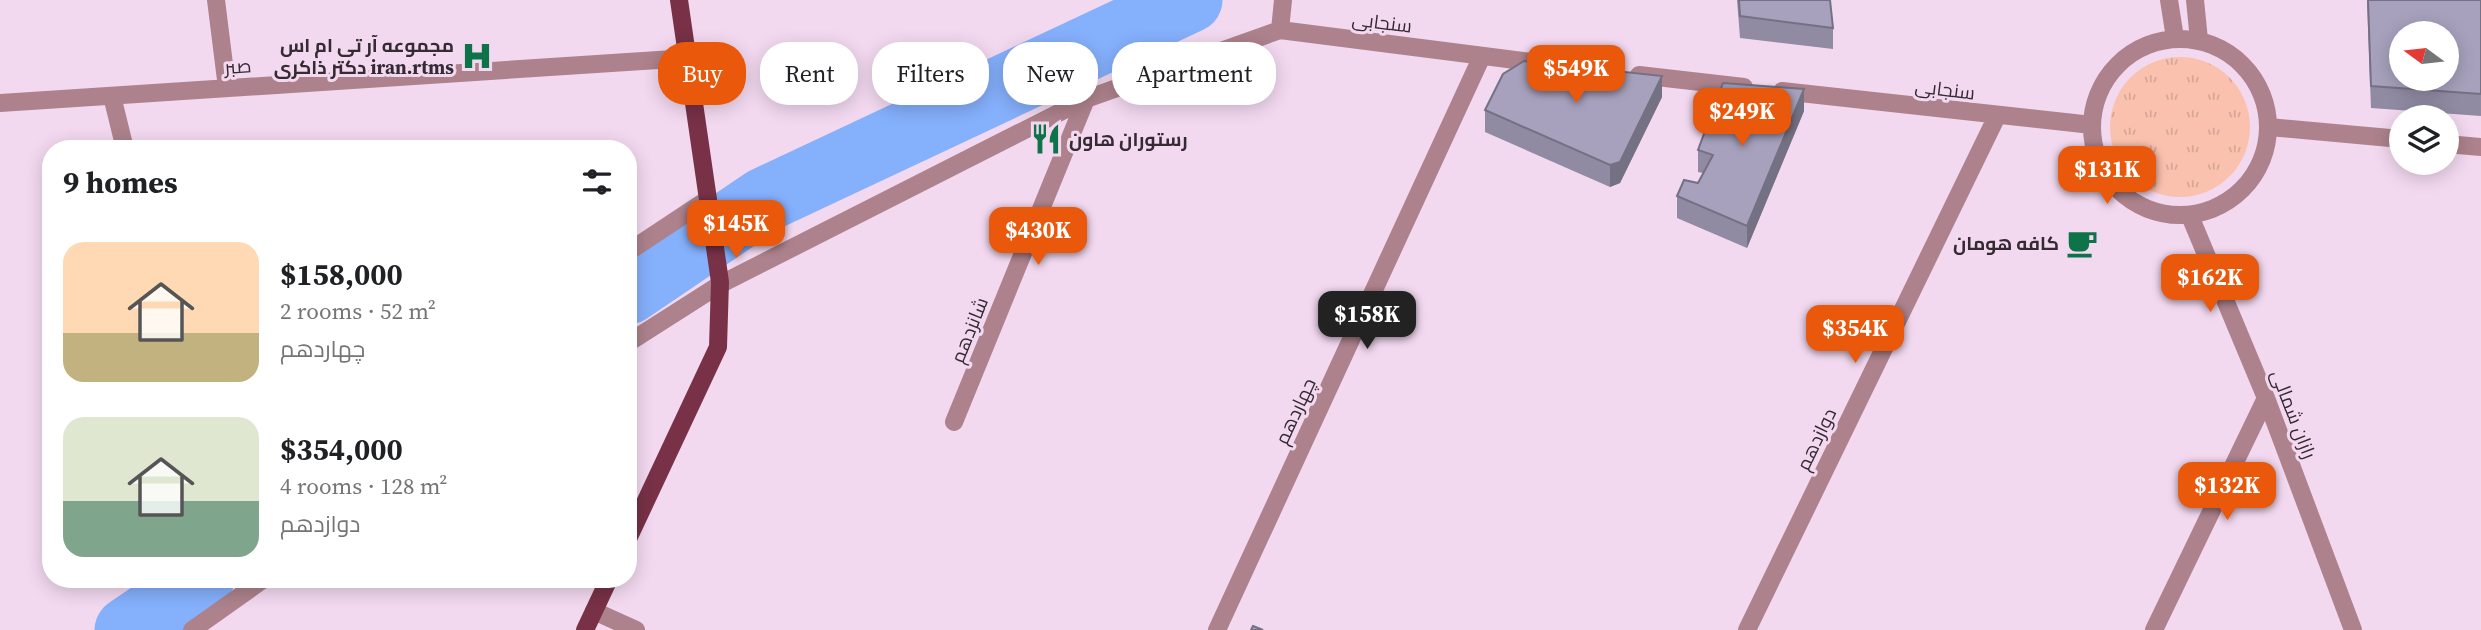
<!DOCTYPE html>
<meta charset="utf-8">
<style>
:root{--surface:#fff;--page:#f6f6f6;--text:#202124;--muted:#757577;--accent:#ea580c}
body{margin:0;font-family:"Source Serif 4",Cairo,serif;background:var(--page);color:var(--text);height:100vh;display:flex;flex-direction:column;font-size:26px;white-space:nowrap}
*{box-sizing:border-box;margin:0}
p{font-size:23px;color:var(--muted)}
.icon{flex:none;width:38px;height:38px;fill:none;stroke:currentColor;stroke-width:2;stroke-linecap:round;stroke-linejoin:round}
.map{position:relative;flex:1;overflow:hidden}
.details{position:absolute;left:42px;top:140px;width:595px;height:448px;display:flex;flex-direction:column;background:var(--surface);border-radius:28px;box-shadow:0 4px 18px #0003}
.details>*{flex:none}
.banner{position:absolute;left:658px;top:42px;width:665px;height:63px;display:flex;gap:14px}
.needle{width:46px;rotate:285deg}
.fabs{position:absolute;left:2389px;top:21px;display:grid;gap:14px}
.fabs a{display:grid;place-items:center;width:70px;height:70px;border-radius:50%;background:var(--surface);box-shadow:0 4px 18px #0003;font-size:35px}
.price{position:absolute;translate:-50% -60px;padding:0 16px;border-radius:14px;background:var(--accent);color:#fff;font-size:23px;line-height:46px;filter:drop-shadow(0 2px 4px #0008)}
.price::after{content:'';position:absolute;left:50%;top:42px;width:21px;height:16px;margin-left:-10px;background:inherit;clip-path:polygon(0 0,100% 0,50% 100%)}
.price.selected{background:#222;color:#fff}
ul{padding:0;list-style:none}
li{display:flex;align-items:center;gap:21px;height:175px;padding:0 21px}
li span{display:grid;place-items:center;flex:none;width:196px;height:140px;border-radius:21px;color:#555}
li>.icon{margin-inline-start:auto}
span .icon{width:84px;height:84px;fill:#fffc;stroke-width:1}
li b{font-size:30px}
h2{display:flex;justify-content:space-between;align-items:center;height:84px;padding:0 21px;font-size:30px}
.pill{padding:0 24px;border-radius:28px;background:var(--surface);box-shadow:0 4px 18px #0003;font-size:24px;line-height:63px}
.pill.selected{background:var(--accent);color:#fff}
.map>svg:first-child{display:block}
.grass{fill:url(#grass-tufts)}
.lines{fill:none;stroke-linecap:round;stroke-linejoin:round}
.river{stroke:#85b0fc;stroke-width:65}
.minor{stroke:#ad828c;stroke-width:18}
.major{stroke:#783146;stroke-width:18}
.wall{fill:#908aa3}
.shaded-wall{fill:#757184}
.building{fill:#a7a1bd;stroke:#757184;stroke-width:2;fill-rule:evenodd}
.labels{text-anchor:middle;dominant-baseline:central;stroke-width:6;stroke-linejoin:round;paint-order:stroke}
.street-label{font-size:19px;fill:#342a32;stroke:#f3d9f0}
.poi-label{font-size:19px;font-weight:bold;fill:#342a32;stroke:#f3d9f0;text-anchor:end}
</style>
<div class="map">
<svg width="2481" height="630" viewBox="0 0 2481 630">
<defs>
<pattern id="grass-tufts" width="24" height="20" patternUnits="userSpaceOnUse" patternTransform="scale(1.75)"><rect width="24" height="20" fill="#fac1af"/><path d="M3 7l-1-3M5 7V3M7 7l1-3M15 17l-1-3M17 17v-4M19 17l1-3" fill="none" stroke="#d7a697"/></pattern>
</defs>
<rect width="100%" height="100%" fill="#f3d9f0"/>
<path class="grass" d="M2110 127a70 70 0 1 1 140 0a70 70 0 1 1-140 0Z"/>
<g class="lines">
<path class="river" d="M 628,292 L 764,200 L 1190,0
M 127,630 L 202,579"/>
<path class="minor" d="M 216,0 L 227,88
M 2169,0 L 2175,38
M 2195,0 L 2199,40
M 1280,30 L 1283,0
M2092 127a88 88 0 1 1 176 0a88 88 0 1 1-176 0Z
M 1639,75 L 1744,87
M 1782,91 L 2092,125
M 112,96 L 125,149
M 0,103 L 689,58
M 2269,127 L 2401,139
M 2446,144 L 2481,147
M 2190,216 L 2266,398 L 2353,630
M 628,252 L 708,199
M 628,343 L 719,285 L 1086,99 L 1280,30 L 1546,64
M 954,422 L 1086,99
M 594,611 L 636,630
M 192,630 L 264,579
M 1217,630 L 1482,56
M 1747,630 L 1997,116
M 2154,630 L 2266,398"/>
<path class="major" d="M 628,539 L 718,347 L 720,282 L 679,0
M 585,630 L 609,579"/>
</g>
<path class="wall" d="M 1737,0 L 1830,0 L 1833,28 L 1833,49 L 1740,38 Z
M 2367,0 L 2481,0 L 2481,116 L 2371,108 Z
M 1662,97 L 1620,183 L 1610,187 L 1485,132 L 1485,110 Z
M 1804,111 L 1747,248 L 1677,218 L 1677,196 L 1698,183 L 1703,173 L 1698,172 L 1698,150 Z"/>
<path class="shaded-wall" d="M 1662,76 L 1662,97 L 1620,183 L 1610,187 L 1610,165 Z
M 1804,89 L 1804,111 L 1747,248 L 1747,226 Z"/>
<path class="building" d="M 1739,0 L 1830,0 L 1833,28 L 1740,16 Z
M 2368,0 L 2481,0 L 2481,94 L 2371,86 ZM 2401,33 L 2446,33 L 2446,79 L 2401,79 Z
M 1524,61 L 1662,76 L 1620,162 L 1610,165 L 1485,110 L 1503,74 Z
M 1723,83 L 1804,89 L 1747,226 L 1677,196 L 1684,180 L 1698,183 L 1713,155 L 1698,150 Z
M 1253,626 L 1263,630 L 1251,630 Z"/>
<defs>
<g id="hospital-bare" transform="scale(2.415)"><path d="M-5-5h3v3.5h4V-5h3V5h-3V1.5h-4V5h-3Z" fill="#0f734a" stroke="#f3d9f0" stroke-width="2.5" paint-order="stroke"/></g>
<g id="restaurant-bare" transform="scale(2.415)"><path d="M-5-6h1v4h1v-4h1v4h1v-4h1v5L-1.5 .5V6h-2V.5L-5-1ZM5-6V6H3V1.5H1.5Q1.5-4 5-6Z" fill="#0f734a" stroke="#f3d9f0" stroke-width="2.5" paint-order="stroke"/></g>
<g id="cafe-bare" transform="scale(2.415)"><path d="M-5.5-4.5H6V0H3Q3 3.5 0 3.5H-2.5Q-5.5 3.5-5.5 0ZM3-3.2v2h1.7v-2ZM-6 4.5H4V6H-6Z" fill="#0f734a" stroke="#f3d9f0" stroke-width="2.5" paint-order="stroke"/></g>
</defs>
<g fill-rule="evenodd">
<use href="#hospital-bare" x="477" y="56"/>
<use href="#restaurant-bare" x="1046" y="139"/>
<use href="#cafe-bare" x="2082" y="243"/>
</g>
<g class="labels">
<g class="street-label">
<text transform="translate(1382 22) rotate(7)">سنجابی</text>
<text transform="translate(238 66) rotate(-4)">صبر</text>
<text transform="translate(1945 89) rotate(7)">سنجابی</text>
<text transform="translate(969 330) rotate(-68)">شانزدهم</text>
<text transform="translate(1295 411) rotate(-65)">چهاردهم</text>
<text transform="translate(2294 414) rotate(69)">رازان شمالی</text>
<text transform="translate(1816 439) rotate(-64)">دوازدهم</text>
</g>
<g class="poi-label">
<text x="454" y="45">مجموعه آر تی ام اس<tspan x="454" dy="22">دکتر ذاکری iran.rtms</tspan></text>
<text x="1069" y="139" text-anchor="start">رستوران هاون</text>
<text x="2059" y="243">کافه هومان</text>
</g>
</g>
</svg>
<div class="fabs">
<a><svg class="needle" viewBox="-14 -14 28 28"><path d="M0-13l5 13h-10z" fill="#e53935"/><path d="M0 13l5-13h-10z" fill="#757577"/></svg></a>
<a><svg class="icon" aria-label="layers" viewBox="0 0 24 24"><path d="M12 4l9 5-9 5-9-5zM3 14l9 5 9-5"/></svg></a>
</div>
<b class="price" style="left:1576px;top:105px">$549K</b>
<b class="price" style="left:1742px;top:148px">$249K</b>
<b class="price" style="left:2107px;top:206px">$131K</b>
<b class="price" style="left:736px;top:260px">$145K</b>
<b class="price" style="left:1038px;top:267px">$430K</b>
<b class="price" style="left:2210px;top:314px">$162K</b>
<b class="price selected" style="left:1367px;top:351px">$158K</b>
<b class="price" style="left:1855px;top:365px">$354K</b>
<b class="price" style="left:2227px;top:522px">$132K</b>
<div class="banner">
<a class="pill selected">Buy</a>
<a class="pill">Rent</a>
<a class="pill">Filters</a>
<a class="pill">New</a>
<a class="pill">Apartment</a>
</div>
<section class="details">
<h2>9 homes<svg class="icon" aria-label="filters" viewBox="0 0 24 24"><path d="M4 7h16M4 17h16"/><circle cx="9" cy="7" r="2"/><circle cx="15" cy="17" r="2"/></svg></h2>
<ul>
<li><span style="background:linear-gradient(#ffd9b3 65%,#c2b280 0)"><svg class="icon" aria-label="home" viewBox="0 0 24 24"><path d="M3 11l9-7 9 7M6 9v11h12V9"/></svg></span><div><b>$158,000</b><p>2 rooms · 52 m²</p><p>چهاردهم</p></div></li>
<li><span style="background:linear-gradient(#dfe7d0 60%,#7fa58c 0)"><svg class="icon" aria-label="home" viewBox="0 0 24 24"><path d="M3 11l9-7 9 7M6 9v11h12V9"/></svg></span><div><b>$354,000</b><p>4 rooms · 128 m²</p><p>دوازدهم</p></div></li>
</ul>
</section>
</div>
